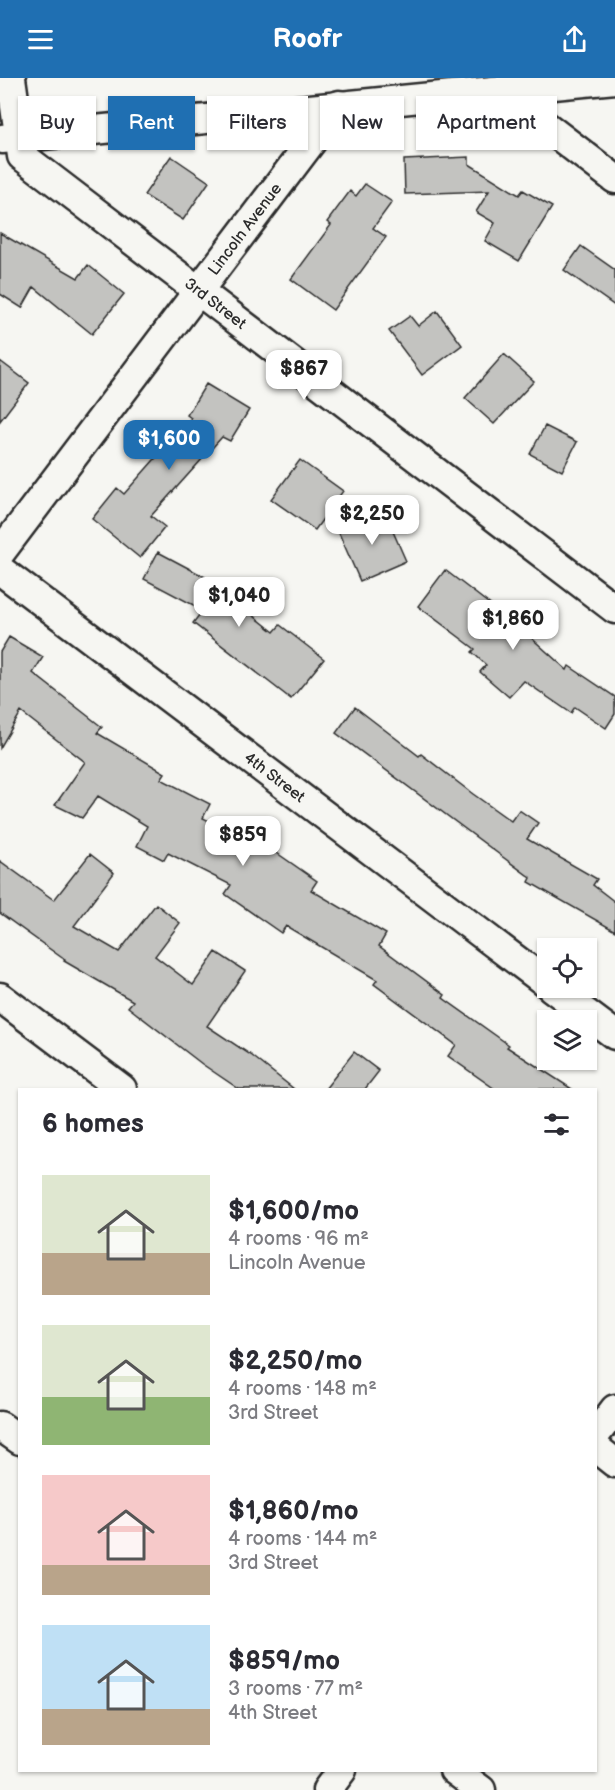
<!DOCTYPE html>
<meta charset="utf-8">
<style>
:root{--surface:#fff;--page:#f7f7f7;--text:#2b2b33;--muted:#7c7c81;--accent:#1f6fb2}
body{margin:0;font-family:"Balsamiq Sans",sans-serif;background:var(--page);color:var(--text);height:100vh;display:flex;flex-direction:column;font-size:22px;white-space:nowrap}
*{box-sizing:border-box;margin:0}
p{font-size:20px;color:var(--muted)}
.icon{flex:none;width:33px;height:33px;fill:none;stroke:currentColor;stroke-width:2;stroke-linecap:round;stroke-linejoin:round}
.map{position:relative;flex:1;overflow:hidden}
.side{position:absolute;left:18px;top:1010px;width:579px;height:684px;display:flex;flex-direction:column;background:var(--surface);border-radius:0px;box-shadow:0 2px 4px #0004}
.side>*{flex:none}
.hud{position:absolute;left:18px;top:18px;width:579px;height:54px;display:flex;gap:12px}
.controls{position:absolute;left:537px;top:860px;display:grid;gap:12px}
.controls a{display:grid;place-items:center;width:60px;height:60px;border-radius:0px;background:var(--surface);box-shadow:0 2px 4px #0004;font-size:30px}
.price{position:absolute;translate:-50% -51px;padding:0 14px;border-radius:12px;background:#fff;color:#222;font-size:20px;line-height:39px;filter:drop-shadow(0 2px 3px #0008)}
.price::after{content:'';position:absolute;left:50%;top:36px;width:18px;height:14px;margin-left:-9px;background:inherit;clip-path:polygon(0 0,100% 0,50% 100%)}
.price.on{background:var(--accent);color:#fff}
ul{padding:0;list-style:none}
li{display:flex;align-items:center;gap:18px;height:150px;padding:0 24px}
li span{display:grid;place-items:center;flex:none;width:168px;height:120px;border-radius:0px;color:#555}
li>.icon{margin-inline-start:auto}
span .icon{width:72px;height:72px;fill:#fffc;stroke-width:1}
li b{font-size:26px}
h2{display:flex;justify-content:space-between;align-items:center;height:72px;padding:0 24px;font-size:26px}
.tag{padding:0 21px;border-radius:0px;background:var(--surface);box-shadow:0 2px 4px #0004;font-size:21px;line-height:54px}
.tag.on{background:var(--accent);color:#fff}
header{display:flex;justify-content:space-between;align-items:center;height:78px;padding:0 24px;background:var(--accent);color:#fff;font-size:27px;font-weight:600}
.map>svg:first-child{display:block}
.building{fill:#c3c3c0;stroke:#2b2b2b;stroke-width:1.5}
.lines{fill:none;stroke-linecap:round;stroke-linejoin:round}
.street-casing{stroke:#2b2b2b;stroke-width:33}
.street{stroke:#f6f6f2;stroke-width:28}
.labels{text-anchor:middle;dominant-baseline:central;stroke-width:5;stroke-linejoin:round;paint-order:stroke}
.street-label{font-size:16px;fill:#2b2b2b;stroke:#f6f6f2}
</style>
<header><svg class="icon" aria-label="menu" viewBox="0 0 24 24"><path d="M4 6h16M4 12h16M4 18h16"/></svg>Roofr<svg class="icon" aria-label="share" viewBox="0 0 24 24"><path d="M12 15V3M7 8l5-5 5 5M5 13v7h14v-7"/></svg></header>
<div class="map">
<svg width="615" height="1712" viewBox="0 0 615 1712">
<rect width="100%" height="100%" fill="#f6f6f2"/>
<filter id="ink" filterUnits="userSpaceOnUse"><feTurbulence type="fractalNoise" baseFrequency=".0167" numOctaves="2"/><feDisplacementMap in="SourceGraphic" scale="12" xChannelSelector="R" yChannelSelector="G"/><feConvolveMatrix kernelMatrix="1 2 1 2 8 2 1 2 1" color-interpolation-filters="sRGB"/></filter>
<g filter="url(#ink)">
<path class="building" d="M 171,78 L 209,104 L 183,142 L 144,117 Z
M 469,79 L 469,86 L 519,117 L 523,112 L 552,129 L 519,183 L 485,163 L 495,145 L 476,134 L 489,113 L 405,116 L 404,82 Z
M 365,106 L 392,124 L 373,150 L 386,159 L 333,232 L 291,201 L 331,147 L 327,144 L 350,113 L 356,118 Z
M 0,155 L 78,200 L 88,187 L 124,216 L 92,256 L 34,209 L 22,230 L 0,216 Z
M 581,168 L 615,192 L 615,228 L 564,192 Z
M 437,233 L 462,267 L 422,297 L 389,253 L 410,238 L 418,248 Z
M 504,276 L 534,303 L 494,346 L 465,320 Z
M 0,283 L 29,305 L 0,343 Z
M 206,306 L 249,332 L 230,363 L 222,359 L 151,438 L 165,449 L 140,480 L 92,441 L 117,410 L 124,416 L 191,340 L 187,337 Z
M 545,348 L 577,364 L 562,393 L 530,376 Z
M 300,382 L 343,413 L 315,452 L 271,421 Z
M 384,433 L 406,483 L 360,503 L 338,453 Z
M 158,474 L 205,499 L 274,554 L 280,547 L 324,581 L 291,621 L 193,545 L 203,532 L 144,501 Z
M 445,492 L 505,538 L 506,537 L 567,592 L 569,588 L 615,619 L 615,636 L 606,650 L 575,629 L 571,635 L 524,603 L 509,619 L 480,594 L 486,587 L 472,574 L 475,571 L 418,528 Z
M 9,559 L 43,579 L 33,595 L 102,649 L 97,655 L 165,695 L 161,701 L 210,726 L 203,740 L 259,768 L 261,764 L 317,803 L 311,812 L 386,856 L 379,868 L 445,917 L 443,920 L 509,967 L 507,969 L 572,1011 L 495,1011 L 448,978 L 456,967 L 374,906 L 377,902 L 286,848 L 281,855 L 225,816 L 231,807 L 168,775 L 164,782 L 137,768 L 147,748 L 98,718 L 82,740 L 55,727 L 85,684 L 21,634 L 0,670 L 0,574 Z
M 355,629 L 419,678 L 421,676 L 473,716 L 511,743 L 519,732 L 538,745 L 527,761 L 597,801 L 593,807 L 615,824 L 615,853 L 529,804 L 531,800 L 336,655 Z
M 90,776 L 114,795 L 74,848 L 119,874 L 156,826 L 180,845 L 155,878 L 193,907 L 216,874 L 245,893 L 207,948 L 251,977 L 294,1011 L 239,1011 L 202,986 L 128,929 L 133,923 L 64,883 L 65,882 L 0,835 L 0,783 L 54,822 Z
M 354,974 L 379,993 L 365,1011 L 325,1011 Z"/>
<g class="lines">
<g class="street-casing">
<g id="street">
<path id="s1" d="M 11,0 L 22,78 L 615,531"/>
<path d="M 518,0 L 521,29 L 615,101"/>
<path d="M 2,61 L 615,1"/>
<path id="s2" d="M 0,475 L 339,27"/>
<path id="s3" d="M 0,492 L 548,906"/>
<path d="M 551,909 L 615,957"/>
<path d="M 0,919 L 122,1011"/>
<path d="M 0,1348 L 20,1362"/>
<path d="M 596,1356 L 615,1331"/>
<path d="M 596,1370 L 615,1385"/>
<path d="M 454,1692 L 481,1712"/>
<path d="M 327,1712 L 342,1692"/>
</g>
</g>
<use href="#street" class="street"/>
</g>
</g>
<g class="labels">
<g class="street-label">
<text stroke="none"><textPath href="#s2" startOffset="406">Lincoln Avenue</textPath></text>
<text stroke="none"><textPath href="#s1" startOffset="322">3rd Street</textPath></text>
<text stroke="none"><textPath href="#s3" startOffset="344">4th Street</textPath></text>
</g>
</g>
</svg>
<div class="controls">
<a><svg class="icon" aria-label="locate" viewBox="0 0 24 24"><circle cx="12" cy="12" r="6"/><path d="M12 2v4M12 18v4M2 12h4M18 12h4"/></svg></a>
<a><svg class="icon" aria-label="layers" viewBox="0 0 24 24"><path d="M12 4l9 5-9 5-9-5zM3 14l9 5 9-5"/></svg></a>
</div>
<b class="price" style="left:304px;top:323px">$867</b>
<b class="price on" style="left:169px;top:393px">$1,600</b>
<b class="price" style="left:372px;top:468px">$2,250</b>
<b class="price" style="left:239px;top:550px">$1,040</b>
<b class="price" style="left:513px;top:573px">$1,860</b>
<b class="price" style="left:243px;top:789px">$859</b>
<div class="hud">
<a class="tag">Buy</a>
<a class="tag on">Rent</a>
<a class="tag">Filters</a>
<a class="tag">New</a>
<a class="tag">Apartment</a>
</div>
<section class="side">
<h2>6 homes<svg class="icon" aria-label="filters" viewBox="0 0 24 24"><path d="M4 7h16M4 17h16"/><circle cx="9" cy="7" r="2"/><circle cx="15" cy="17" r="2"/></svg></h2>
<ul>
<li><span style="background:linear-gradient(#dfe7d0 65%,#b9a48a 0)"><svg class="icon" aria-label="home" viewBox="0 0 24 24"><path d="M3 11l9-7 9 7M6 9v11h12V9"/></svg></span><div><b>$1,600/mo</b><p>4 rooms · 96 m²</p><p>Lincoln Avenue</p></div></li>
<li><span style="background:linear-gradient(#dfe7d0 60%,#8fb573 0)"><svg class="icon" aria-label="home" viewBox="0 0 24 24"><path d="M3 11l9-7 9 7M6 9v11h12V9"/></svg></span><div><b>$2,250/mo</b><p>4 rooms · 148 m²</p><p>3rd Street</p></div></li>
<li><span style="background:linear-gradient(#f6c9c9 75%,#b9a48a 0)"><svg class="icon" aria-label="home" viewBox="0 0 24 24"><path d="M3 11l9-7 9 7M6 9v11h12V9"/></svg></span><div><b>$1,860/mo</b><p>4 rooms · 144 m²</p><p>3rd Street</p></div></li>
<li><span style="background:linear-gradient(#bfe0f5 70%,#b9a48a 0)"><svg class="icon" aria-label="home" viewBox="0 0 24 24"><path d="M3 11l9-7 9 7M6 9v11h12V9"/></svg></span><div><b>$859/mo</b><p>3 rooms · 77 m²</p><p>4th Street</p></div></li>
</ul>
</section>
</div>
